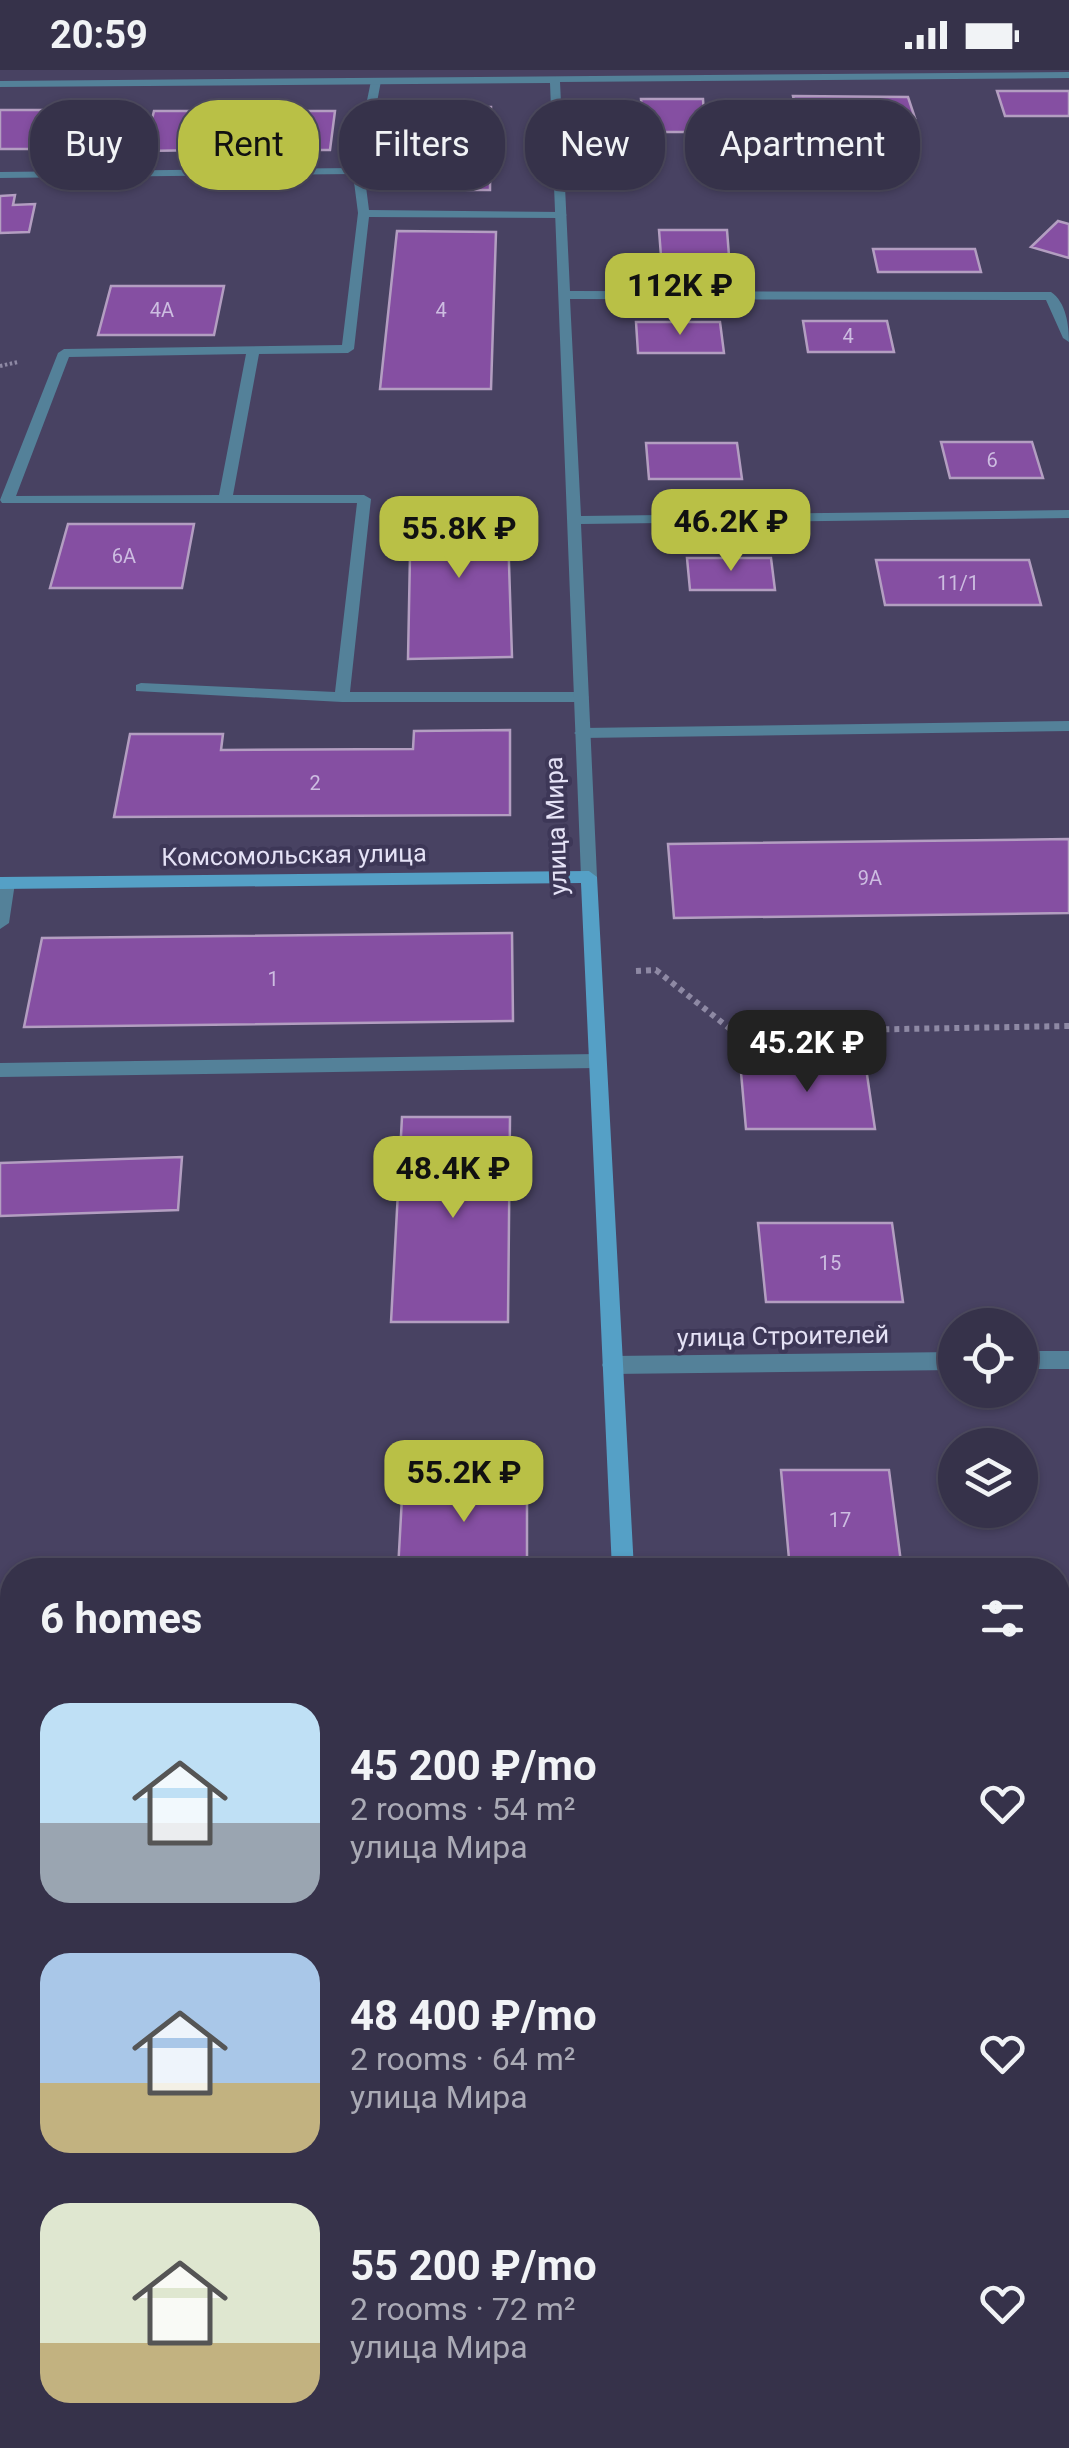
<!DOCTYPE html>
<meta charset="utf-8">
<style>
:root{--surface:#36324a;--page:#3d3a51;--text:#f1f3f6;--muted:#aaaab5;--line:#504d62;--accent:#b9c046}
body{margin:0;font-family:Roboto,sans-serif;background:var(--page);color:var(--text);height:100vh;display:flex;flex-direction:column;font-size:38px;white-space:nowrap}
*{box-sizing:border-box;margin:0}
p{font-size:32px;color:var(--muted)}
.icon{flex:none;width:55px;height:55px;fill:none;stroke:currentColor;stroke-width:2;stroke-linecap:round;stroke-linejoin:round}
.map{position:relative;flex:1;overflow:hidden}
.sheet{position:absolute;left:0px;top:1488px;width:1070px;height:892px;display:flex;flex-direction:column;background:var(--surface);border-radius:40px 40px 0 0;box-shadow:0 2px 8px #0004,0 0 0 2px var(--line)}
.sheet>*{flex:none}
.top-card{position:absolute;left:30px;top:30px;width:1010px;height:90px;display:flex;gap:20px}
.fabs{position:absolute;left:938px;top:1238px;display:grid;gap:20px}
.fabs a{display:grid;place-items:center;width:100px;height:100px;border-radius:50%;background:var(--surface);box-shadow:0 2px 8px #0004,0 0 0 2px var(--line);font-size:50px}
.price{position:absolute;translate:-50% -85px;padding:0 22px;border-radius:20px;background:var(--accent);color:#111;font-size:32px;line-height:65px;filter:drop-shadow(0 2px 5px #0008)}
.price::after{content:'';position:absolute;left:50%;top:60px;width:30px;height:22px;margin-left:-15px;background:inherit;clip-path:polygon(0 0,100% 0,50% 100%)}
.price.on{background:#222;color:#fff}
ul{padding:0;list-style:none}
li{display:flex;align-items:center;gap:30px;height:250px;padding:0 40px}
li span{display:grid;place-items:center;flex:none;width:280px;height:200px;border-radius:30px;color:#555}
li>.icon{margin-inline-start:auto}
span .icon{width:120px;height:120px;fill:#fffc;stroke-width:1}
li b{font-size:42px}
h2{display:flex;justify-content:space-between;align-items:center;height:120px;padding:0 40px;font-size:42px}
.pill{padding:0 35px;border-radius:40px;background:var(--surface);box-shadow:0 2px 8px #0004,0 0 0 2px var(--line);font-size:35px;line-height:90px}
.pill.on{background:var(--accent);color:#111}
.status{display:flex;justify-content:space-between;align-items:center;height:70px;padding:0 50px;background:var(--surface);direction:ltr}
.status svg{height:28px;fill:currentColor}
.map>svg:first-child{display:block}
.green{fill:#a45822}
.building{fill:#854fa2;stroke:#b39ec1;stroke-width:2.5}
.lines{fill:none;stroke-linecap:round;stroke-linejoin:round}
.path-far1{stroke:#8e89a4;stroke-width:4;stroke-dasharray:2.5 2.5;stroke-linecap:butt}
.path{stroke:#8e89a4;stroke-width:6;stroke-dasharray:5 5;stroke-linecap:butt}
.lane{fill:#548199;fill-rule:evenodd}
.street{fill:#548199;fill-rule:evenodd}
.secondary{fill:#55a0c6;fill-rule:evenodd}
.labels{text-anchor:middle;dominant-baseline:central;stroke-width:8;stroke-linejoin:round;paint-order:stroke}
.number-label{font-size:20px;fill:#cdbde1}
.street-label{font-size:25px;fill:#e5e2f6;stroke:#3d3757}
</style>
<div class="status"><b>20:59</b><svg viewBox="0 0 49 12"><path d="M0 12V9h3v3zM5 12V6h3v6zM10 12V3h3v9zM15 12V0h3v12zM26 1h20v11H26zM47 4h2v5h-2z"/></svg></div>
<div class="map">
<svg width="1069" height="2378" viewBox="0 0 1069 2378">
<rect width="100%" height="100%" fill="#484262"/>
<path class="green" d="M 0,1546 L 12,1558 L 12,2190 L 0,2264 Z"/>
<path class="building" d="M 997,21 L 1069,21 L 1069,46 L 1005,46 Z
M 793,26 L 908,27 L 915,48 L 798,48 Z
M 641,29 L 703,29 L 705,62 L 644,62 Z
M 491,37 L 490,120 L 397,120 L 400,90 L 416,90 L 418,63 L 401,63 L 403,38 Z
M 0,40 L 74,40 L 61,79 L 0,79 Z
M 154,41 L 335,41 L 330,80 L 263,80 L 264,73 L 205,73 L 204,80 L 144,81 Z
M 15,125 L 13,135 L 35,134 L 29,162 L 0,163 L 0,126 Z
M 1058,151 L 1069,154 L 1069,188 L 1031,177 Z
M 659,160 L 727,160 L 730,199 L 662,199 Z
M 397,161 L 496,162 L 491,319 L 380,319 Z
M 873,179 L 975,179 L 981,202 L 878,202 Z
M 111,216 L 224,216 L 214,265 L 98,265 Z
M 803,251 L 887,251 L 894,282 L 808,282 Z
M 636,252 L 720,252 L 724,283 L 638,283 Z
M 941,372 L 1032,372 L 1043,408 L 950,408 Z
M 646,373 L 737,373 L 742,409 L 649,409 Z
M 507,432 L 512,587 L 408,589 L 411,433 Z
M 68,454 L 194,454 L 182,518 L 50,518 Z
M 687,488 L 771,488 L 775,520 L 690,520 Z
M 876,490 L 1029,490 L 1041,535 L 885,535 Z
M 510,660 L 510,745 L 114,747 L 130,664 L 223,664 L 221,680 L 413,679 L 414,661 Z
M 1069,769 L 1069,843 L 674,848 L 668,774 Z
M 512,863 L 513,951 L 24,957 L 42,868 Z
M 740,991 L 865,991 L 875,1059 L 746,1059 Z
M 402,1047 L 510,1047 L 508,1252 L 391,1252 Z
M 182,1087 L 178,1140 L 0,1146 L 0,1093 Z
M 758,1153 L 892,1153 L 903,1232 L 766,1232 Z
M 781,1400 L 889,1400 L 902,1500 L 790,1500 Z
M 403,1409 L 527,1409 L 527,1500 L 398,1500 Z
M 869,2368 L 1016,2368 L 1017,2378 L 870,2378 Z"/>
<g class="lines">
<path class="path-far1" d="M 0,296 L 18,292"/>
<path class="path" d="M 636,901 L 656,900 L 734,962 L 1069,956"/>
<path class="lane" d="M 376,8 L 381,11 L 364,101 L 369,140 L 561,142 L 567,145 L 561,148 L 369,147 L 354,279 L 348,283 L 259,284 L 233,425 L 364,425 L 371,429 L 350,622 L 581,622 L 589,627 L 581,632 L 342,632 L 136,621 L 136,615 L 141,613 L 335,622 L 357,433 L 2,433 L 0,430 L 58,283 L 64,279 L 342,275 L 358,143 L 353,104 L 0,108 L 0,102 L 353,98 L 371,11 ZM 246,284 L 219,425 L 16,426 L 69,287 Z
M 1069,651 L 1069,661 L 582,668 L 574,663 L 582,658 Z
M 7,807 L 15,813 L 9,853 L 0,859 L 0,811 Z
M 597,984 L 606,991 L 597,998 L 0,1007 L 0,993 Z"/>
<path class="street" d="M 1069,2 L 1069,8 L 560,12 L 570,221 L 1051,222 C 1066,232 1069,255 1069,272 L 1063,268 L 1046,230 L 570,229 L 581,446 L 1069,440 L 1069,448 L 581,454 L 597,807 L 589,813 L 581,807 L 550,13 L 0,17 L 0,11 Z
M 1020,1281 L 1069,1281 L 1069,1299 L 1020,1299 Z
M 955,1282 L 955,1300 L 612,1304 L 605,1301 L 602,1295 L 605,1289 L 612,1286 Z"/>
<path class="secondary" d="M 589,801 L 597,807 L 634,1500 L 612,1500 L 581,813 L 0,819 L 0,807 Z
M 650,2368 L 680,2368 L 681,2378 L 651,2378 Z"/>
</g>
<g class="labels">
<g class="number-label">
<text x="162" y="240">4А</text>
<text x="441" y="240">4</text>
<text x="848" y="266">4</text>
<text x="992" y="390">6</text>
<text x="124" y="486">6А</text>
<text x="958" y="513">11/1</text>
<text x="315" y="713">2</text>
<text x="870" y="808">9А</text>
<text x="273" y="909">1</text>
<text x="830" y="1193">15</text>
<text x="840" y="1450">17</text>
</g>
<g class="street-label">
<text transform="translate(556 756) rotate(-92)">улица Мира</text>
<text transform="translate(294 785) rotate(-1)">Комсомольская улица</text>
<text transform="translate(783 1266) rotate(-1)">улица Строителей</text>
</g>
</g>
</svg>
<div class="fabs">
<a><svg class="icon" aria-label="locate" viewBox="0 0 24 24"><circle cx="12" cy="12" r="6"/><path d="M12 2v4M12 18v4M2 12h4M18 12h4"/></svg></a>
<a><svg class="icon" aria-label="layers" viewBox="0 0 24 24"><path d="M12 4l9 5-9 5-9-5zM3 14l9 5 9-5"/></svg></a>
</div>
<b class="price" style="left:680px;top:268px">112K ₽</b>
<b class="price" style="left:731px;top:504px">46.2K ₽</b>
<b class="price" style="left:459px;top:511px">55.8K ₽</b>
<b class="price on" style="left:807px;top:1025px">45.2K ₽</b>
<b class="price" style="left:453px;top:1151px">48.4K ₽</b>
<b class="price" style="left:464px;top:1455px">55.2K ₽</b>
<div class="top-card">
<a class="pill">Buy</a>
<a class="pill on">Rent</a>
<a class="pill">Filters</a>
<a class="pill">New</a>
<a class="pill">Apartment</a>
</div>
<section class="sheet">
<h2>6 homes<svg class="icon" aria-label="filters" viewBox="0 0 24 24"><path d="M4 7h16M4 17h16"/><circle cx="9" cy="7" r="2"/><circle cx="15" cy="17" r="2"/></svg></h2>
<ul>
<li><span style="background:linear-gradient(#bfe0f5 60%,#9aa5b1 0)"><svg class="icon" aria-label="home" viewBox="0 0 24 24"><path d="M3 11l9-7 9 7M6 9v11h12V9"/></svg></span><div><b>45 200 ₽/mo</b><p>2 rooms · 54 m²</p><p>улица Мира</p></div><svg class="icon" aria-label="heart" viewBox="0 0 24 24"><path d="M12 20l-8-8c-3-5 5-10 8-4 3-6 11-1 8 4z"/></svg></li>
<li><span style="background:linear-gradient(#a9c7e8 65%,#c2b280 0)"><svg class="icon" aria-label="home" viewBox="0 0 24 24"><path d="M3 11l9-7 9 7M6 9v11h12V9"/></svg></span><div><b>48 400 ₽/mo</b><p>2 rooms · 64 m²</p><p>улица Мира</p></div><svg class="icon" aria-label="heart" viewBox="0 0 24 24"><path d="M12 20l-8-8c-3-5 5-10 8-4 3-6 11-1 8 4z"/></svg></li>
<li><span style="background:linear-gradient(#dfe7d0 70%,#c2b280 0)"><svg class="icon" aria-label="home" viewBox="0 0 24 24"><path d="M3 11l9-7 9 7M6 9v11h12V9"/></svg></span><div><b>55 200 ₽/mo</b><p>2 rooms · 72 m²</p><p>улица Мира</p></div><svg class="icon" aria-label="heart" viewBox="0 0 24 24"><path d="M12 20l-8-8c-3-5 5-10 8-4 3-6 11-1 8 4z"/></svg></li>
</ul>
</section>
</div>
